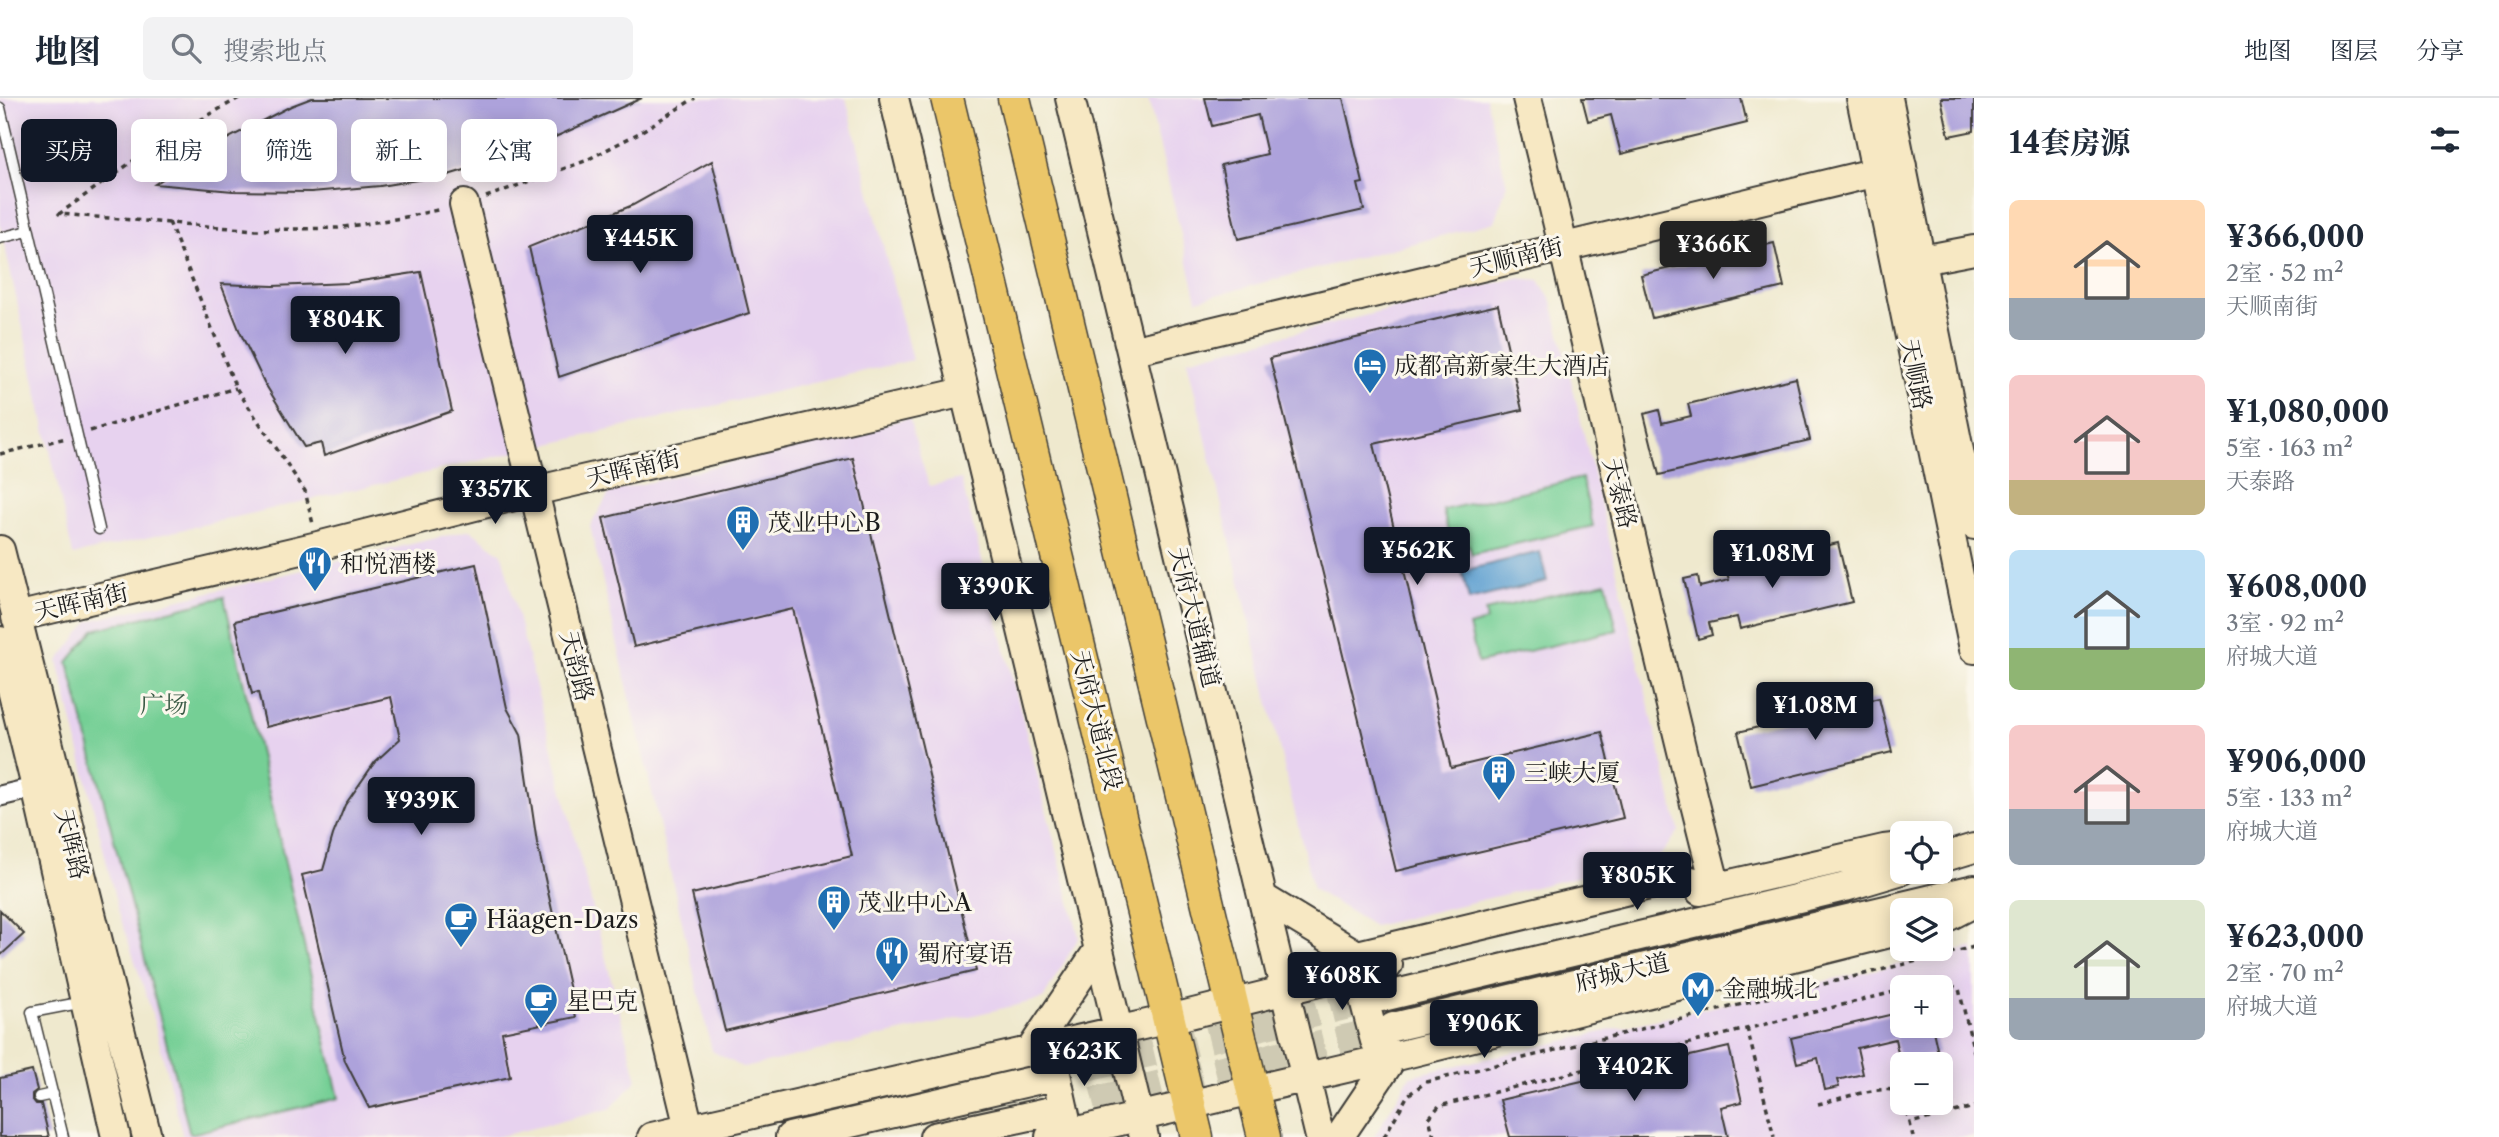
<!DOCTYPE html>
<html lang="zh">
<meta charset="utf-8">
<style>
:root{--surface:#fff;--page:#f2f2f3;--text:#1f2937;--muted:#747a83;--line:#e0e1e3;--accent:#111827}
body{margin:0;font-family:"Libre Caslon Text","Noto Serif SC",serif;background:var(--page);color:var(--text);height:100vh;display:flex;flex-direction:column;font-size:26px;white-space:nowrap}
*{box-sizing:border-box;margin:0}
p{font-size:23px;color:var(--muted)}
.icon{flex:none;width:38px;height:38px;fill:none;stroke:currentColor;stroke-width:2;stroke-linecap:round;stroke-linejoin:round}
.map{position:relative;flex:1;overflow:hidden}
.side{display:flex;flex-direction:column;background:var(--surface);width:525px}
.side>*{flex:none}
.hud{position:absolute;left:21px;top:21px;width:665px;height:63px;display:flex;gap:14px}
.fabs{position:absolute;left:1890px;top:723px;display:grid;gap:14px}
.fabs a{display:grid;place-items:center;width:63px;height:63px;border-radius:10px;background:var(--surface);box-shadow:0 4px 18px #0003;font-size:35px}
.price{position:absolute;translate:-50% -60px;padding:0 16px;border-radius:7px;background:var(--accent);color:#fff;font-size:23px;line-height:46px;filter:drop-shadow(0 2px 4px #0008)}
.price::after{content:'';position:absolute;left:50%;top:42px;width:21px;height:16px;margin-left:-10px;background:inherit;clip-path:polygon(0 0,100% 0,50% 100%)}
.price.current{background:#222;color:#fff}
ul{padding:0;list-style:none}
li{display:flex;align-items:center;gap:21px;height:175px;padding:0 35px}
li span{display:grid;place-items:center;flex:none;width:196px;height:140px;border-radius:10px;color:#555}
li>.icon{margin-inline-start:auto}
span .icon{width:84px;height:84px;fill:#fffc;stroke-width:1}
li b{font-size:30px}
h2{display:flex;justify-content:space-between;align-items:center;height:84px;padding:0 35px;font-size:30px}
.pill{padding:0 24px;border-radius:10px;background:var(--surface);box-shadow:0 4px 18px #0003;font-size:24px;line-height:63px}
.pill.current{background:var(--accent);color:#fff}
header{display:flex;align-items:center;gap:42px;box-sizing:border-box;height:98px;padding:0 35px;background:var(--surface);border-bottom:2px solid var(--line)}
header strong{font-size:33px}
nav{display:flex;gap:38px;margin-inline-start:auto;font-size:24px}
.search{width:490px;height:63px;background:var(--page);display:flex;align-items:center;gap:18px;box-sizing:border-box;padding:0 24px;border-radius:10px;color:var(--muted);font-size:26px}
main{display:flex;flex:1;min-height:0}
.map>svg:first-child{display:block}
.built{fill:#e7d2ef;fill-rule:evenodd}
.green{fill:#75cf95;stroke:#487658;stroke-width:2}
.water{fill:#5ea0d1;stroke:#3d5e76;stroke-width:2}
.building{fill:#ada2db}
.lines{fill:none;stroke-linecap:round;stroke-linejoin:round}
.secondary-tunnel{stroke:#cfcab3;stroke-width:28;stroke-dasharray:28 14;stroke-linecap:butt}
.lane-casing{stroke:#3c3b37;stroke-width:13}
.street-casing{stroke:#3c3b37;stroke-width:23}
.secondary-casing{stroke:#3c3b37;stroke-width:32}
.primary-casing{stroke:#3c3b37;stroke-width:35}
.path{stroke:#3c3b37;stroke-width:3.5;stroke-dasharray:5 5;stroke-linecap:butt}
.lane{stroke:#fff;stroke-width:10}
.street{stroke:#fff;stroke-width:19}
.secondary{stroke:#f7e8c3;stroke-width:28}
.primary{stroke:#ebc669;stroke-width:32}
.labels{text-anchor:middle;dominant-baseline:central;stroke-width:6;stroke-linejoin:round;paint-order:stroke}
.street-label{font-size:24px;fill:#1c1c1c;stroke:#fbf7ec}
.poi-label{font-size:24px;fill:#1c1c1c;stroke:#fbf7ec;text-anchor:start}
.park-label{font-size:24px;fill:#3b5b46;stroke:#fbf7ec}
</style>
<header>
<strong>地图</strong>
<div class="search"><svg class="icon" aria-label="search" viewBox="0 0 24 24"><circle cx="10" cy="10" r="6"/><path d="M15 15l6 6"/></svg>搜索地点</div>
<nav><a>地图</a><a>图层</a><a>分享</a></nav>
</header>
<main>
<div class="map">
<svg width="1974" height="1039" viewBox="0 0 1974 1039">
<rect width="100%" height="100%" fill="#fbf7ec"/>
<filter id="ink" filterUnits="userSpaceOnUse"><feTurbulence type="fractalNoise" baseFrequency=".0143" numOctaves="2"/><feDisplacementMap in="SourceGraphic" scale="14" xChannelSelector="R" yChannelSelector="G"/><feConvolveMatrix kernelMatrix="1 2 1 2 8 2 1 2 1" color-interpolation-filters="sRGB"/></filter>
<filter id="wash" filterUnits="userSpaceOnUse"><feTurbulence type="fractalNoise" baseFrequency=".00686" numOctaves="4" result="noise"/><feDisplacementMap in="SourceGraphic" scale="28" xChannelSelector="R" yChannelSelector="G"/><feGaussianBlur stdDeviation="1.57" result="paint"/><feColorMatrix in="noise" values="0 0 0 0 0 0 0 0 0 0 0 0 0 0 0 0 0 1.4 0 .05"/><feComposite in="paint" operator="in"/></filter>
<g filter="url(#wash)">
<rect width="100%" height="100%" fill="#efe9ce"/>
<path class="built" d="M 0,0 L 846,0 L 912,262 L 73,457 L 0,126 Z
M 1148,0 L 1486,0 L 1507,87 L 1494,124 L 1197,202 Z
M 1516,180 L 1539,182 L 1552,203 L 1679,733 L 1659,759 L 1374,828 L 1313,791 L 1187,262 Z
M 909,320 L 929,388 L 961,381 L 1079,839 L 1043,901 L 744,970 L 712,953 L 590,428 L 610,394 Z
M 470,432 L 502,456 L 637,982 L 610,1011 L 497,1039 L 183,1039 L 152,915 L 118,812 L 58,563 L 89,523 Z
M 1974,849 L 1974,1039 L 1374,1039 L 1410,978 ZM 1902,889 L 1941,889 L 1941,928 L 1902,928 ZM 1902,966 L 1941,966 L 1941,1004 L 1902,1004 Z"/>
<path class="green" d="M 1582,380 L 1593,428 L 1472,456 L 1469,447 L 1452,451 L 1443,412 Z
M 1606,484 L 1617,532 L 1478,565 L 1469,528 L 1487,523 L 1485,513 Z
M 224,499 L 339,1000 L 190,1036 L 68,564 L 94,532 Z"/>
<path class="water" d="M 1540,454 L 1547,483 L 1469,502 L 1462,473 Z"/>
<g id="blocks">
<path class="building" d="M 312,0 L 642,0 L 515,57 L 448,77 L 380,88 L 311,94 L 233,93 L 155,86 L 221,44 L 291,8 Z
M 1205,0 L 1343,0 L 1363,85 L 1358,86 L 1364,112 L 1238,141 L 1221,67 L 1267,56 L 1258,17 L 1212,28 Z
M 1582,0 L 1741,0 L 1747,25 L 1621,56 L 1611,17 L 1588,23 Z
M 1941,0 L 1974,0 L 1974,33 L 1949,38 Z
M 712,63 L 749,215 L 559,279 L 529,149 L 633,107 Z
M 1774,145 L 1784,189 L 1652,220 L 1641,177 Z
M 421,174 L 452,313 L 324,358 L 321,345 L 304,349 L 264,284 L 240,234 L 221,186 L 273,188 L 348,185 Z
M 1498,207 L 1522,312 L 1374,346 L 1451,670 L 1602,634 L 1623,720 L 1396,773 L 1270,260 Z
M 1796,280 L 1810,342 L 1659,377 L 1644,316 L 1659,312 L 1662,325 L 1691,318 L 1688,306 Z
M 853,360 L 976,873 L 725,933 L 692,796 L 852,758 L 793,511 L 634,549 L 603,420 Z
M 1838,445 L 1852,504 L 1740,531 L 1737,519 L 1709,525 L 1712,537 L 1698,541 L 1684,481 L 1698,478 L 1700,489 L 1729,482 L 1726,471 Z
M 476,466 L 507,610 L 521,636 L 537,745 L 576,919 L 502,934 L 510,979 L 369,1010 L 345,963 L 302,777 L 323,772 L 333,737 L 345,707 L 375,664 L 400,641 L 391,599 L 266,629 L 258,594 L 252,596 L 235,523 Z
M 1879,600 L 1892,654 L 1751,688 L 1738,634 Z
M 0,812 L 24,836 L 0,858 Z
M 1902,914 L 1902,928 L 1932,928 L 1938,955 L 1900,964 L 1895,941 L 1857,950 L 1863,976 L 1837,982 L 1839,989 L 1825,992 L 1818,960 L 1797,965 L 1791,940 Z
M 1729,949 L 1742,1004 L 1721,1009 L 1728,1039 L 1510,1039 L 1500,1002 Z
M 32,973 L 37,992 L 32,996 L 32,1001 L 36,1006 L 41,1006 L 49,1039 L 0,1039 L 0,980 Z"/>
</g>
</g>
<g filter="url(#ink)">
<use href="#blocks" fill-opacity="0" stroke="#3c3b37" stroke-width="2"/>
<g class="lines">
<path class="secondary-tunnel" d="M 1045,980 L 1383,899
M 1052,1013 L 1393,929"/>
<g class="lane-casing">
<path id="lane" d="M 0,10 L 99,431
M 0,140 L 28,133
M 39,999 L 53,996
M 63,1039 L 32,914 L 84,904"/>
</g>
<g class="street-casing">
<path id="street" d="M 0,698 L 46,687"/>
</g>
<g class="secondary-casing">
<path id="secondary" d="M 894,0 L 1144,1039
M 1070,0 L 1320,1039
M 1861,0 L 1974,551
M 1888,0 L 1974,427
M 464,106 L 689,1030
M 1901,166 L 1974,152
M 1131,253 L 1902,68
M 0,452 L 147,1039
M 16,519 L 318,448 L 534,393 L 964,294
M 0,543 L 36,689 L 116,1039
M 1941,760 L 1974,750
M 1700,793 L 1884,751 L 1902,749
M 1263,800 L 1357,857 L 1679,780 L 1716,789 C 1648,527 1593,262 1527,0
M 1941,822 L 1974,805
M 1383,899 L 1845,789 L 1902,772
M 1393,929 L 1974,791
M 652,1039 L 1169,921 L 1388,867
M 790,1039 L 1045,980
M 934,1039 L 1052,1013
M 1050,1039 L 1066,1022 L 1055,971 L 1030,953 L 1099,851
M 1052,1039 L 1393,959 L 1902,832
M 1339,1039 L 1393,959 L 1375,943 L 1362,894 L 1367,880 L 1381,869"/>
</g>
<g class="primary-casing">
<path id="primary" d="M 947,0 L 1197,1039
M 1014,0 L 1264,1039"/>
</g>
<path class="path" d="M 239,0 L 154,48 L 59,116 L 256,132 L 338,130 L 401,120 L 442,111
M 486,99 L 585,63 L 637,36 L 695,0
M 169,124 L 236,290 L 305,393 L 313,426
M 90,333 L 236,290
M 0,356 L 66,340
M 1913,889 L 1941,882 L 1959,891 L 1974,954
M 1747,930 L 1774,1039
M 1905,1004 L 1910,1025
M 1818,1006 C 1838,1002 1887,984 1902,995
M 1384,1039 L 1408,997 L 1426,984 L 1974,849
M 1434,1039 L 1429,1020 L 1439,1008 L 1902,892
M 1913,1039 L 1910,1025 L 1974,1009"/>
<use href="#lane" class="lane"/>
<use href="#street" class="street"/>
<use href="#secondary" class="secondary"/>
<use href="#primary" class="primary"/>
</g>
</g>
<defs>
<g id="hotel-pin" transform="scale(1.75)"><path d="M0 17L-7.5 6A9.5 9.5 0 1 1 7.5 6Z" fill="#1f6fb2" stroke="#fbf7ec"/><path d="M-6-4.5h1.5V1H6V5H4.5V3h-9V5H-6ZM-4 0a1.8 1.8 0 1 1 3.6 0ZM.5 0V-2.5h3Q6-2.5 6 0Z" fill="#fff"/></g>
<g id="building-pin" transform="scale(1.75)"><path d="M0 17L-7.5 6A9.5 9.5 0 1 1 7.5 6Z" fill="#1f6fb2" stroke="#fbf7ec"/><path d="M-4-6H4V6H1V3H-1V6H-4ZM-2.5-4.3h1.7v1.8h-1.7ZM.8-4.3h1.7v1.8H.8ZM-2.5-1h1.7V.8h-1.7ZM.8-1h1.7V.8H.8Z" fill="#fff"/></g>
<g id="restaurant-pin" transform="scale(1.75)"><path d="M0 17L-7.5 6A9.5 9.5 0 1 1 7.5 6Z" fill="#1f6fb2" stroke="#fbf7ec"/><path d="M-5-6h1v4h1v-4h1v4h1v-4h1v5L-1.5 .5V6h-2V.5L-5-1ZM5-6V6H3V1.5H1.5Q1.5-4 5-6Z" fill="#fff"/></g>
<g id="cafe-pin" transform="scale(1.75)"><path d="M0 17L-7.5 6A9.5 9.5 0 1 1 7.5 6Z" fill="#1f6fb2" stroke="#fbf7ec"/><path d="M-5.5-4.5H6V0H3Q3 3.5 0 3.5H-2.5Q-5.5 3.5-5.5 0ZM3-3.2v2h1.7v-2ZM-6 4.5H4V6H-6Z" fill="#fff"/></g>
<g id="metro-pin" transform="scale(1.75)"><path d="M0 17L-7.5 6A9.5 9.5 0 1 1 7.5 6Z" fill="#1f6fb2" stroke="#fbf7ec"/><path d="M-5.5 5V-5H-3L0 0L3-5H5.5V5H3V-.5L0 4L-3-.5V5Z" fill="#fff"/></g>
</defs>
<g fill-rule="evenodd">
<use href="#hotel-pin" x="1370" y="267"/>
<use href="#building-pin" x="743" y="424"/>
<use href="#restaurant-pin" x="315" y="465"/>
<use href="#building-pin" x="1499" y="674"/>
<use href="#building-pin" x="834" y="804"/>
<use href="#cafe-pin" x="461" y="821"/>
<use href="#restaurant-pin" x="892" y="855"/>
<use href="#metro-pin" x="1698" y="890"/>
<use href="#cafe-pin" x="541" y="902"/>
</g>
<g class="labels">
<g class="street-label">
<text transform="translate(1516 159) rotate(-14)">天顺南街</text>
<text transform="translate(1916 276) rotate(78)">天顺路</text>
<text transform="translate(633 370) rotate(-13)">天晖南街</text>
<text transform="translate(1620 395) rotate(76)">天泰路</text>
<text transform="translate(81 504) rotate(-13)">天晖南街</text>
<text transform="translate(1195 519) rotate(76)">天府大道辅道</text>
<text transform="translate(577 568) rotate(76)">天韵路</text>
<text transform="translate(1097 622) rotate(76)">天府大道北段</text>
<text transform="translate(72 746) rotate(76)">天晖路</text>
<text transform="translate(1622 874) rotate(-13)">府城大道</text>
</g>
<g class="poi-label">
<text x="1394" y="267">成都高新豪生大酒店</text>
<text x="768" y="424">茂业中心B</text>
<text x="340" y="465">和悦酒楼</text>
<text x="1524" y="674">三峡大厦</text>
<text x="858" y="804">茂业中心A</text>
<text x="486" y="821">Häagen-Dazs</text>
<text x="917" y="855">蜀府宴语</text>
<text x="1722" y="890">金融城北</text>
<text x="566" y="902">星巴克</text>
</g>
<g class="park-label">
<text x="164" y="606">广场</text>
</g>
</g>
</svg>
<div class="fabs">
<a><svg class="icon" aria-label="locate" viewBox="0 0 24 24"><circle cx="12" cy="12" r="6"/><path d="M12 2v4M12 18v4M2 12h4M18 12h4"/></svg></a>
<a><svg class="icon" aria-label="layers" viewBox="0 0 24 24"><path d="M12 4l9 5-9 5-9-5zM3 14l9 5 9-5"/></svg></a>
<a>+</a>
<a>−</a>
</div>
<b class="price" style="left:640px;top:177px">¥445K</b>
<b class="price current" style="left:1713px;top:183px">¥366K</b>
<b class="price" style="left:345px;top:258px">¥804K</b>
<b class="price" style="left:495px;top:428px">¥357K</b>
<b class="price" style="left:1417px;top:489px">¥562K</b>
<b class="price" style="left:1772px;top:492px">¥1.08M</b>
<b class="price" style="left:995px;top:525px">¥390K</b>
<b class="price" style="left:1815px;top:644px">¥1.08M</b>
<b class="price" style="left:421px;top:739px">¥939K</b>
<b class="price" style="left:1637px;top:814px">¥805K</b>
<b class="price" style="left:1342px;top:914px">¥608K</b>
<b class="price" style="left:1484px;top:962px">¥906K</b>
<b class="price" style="left:1084px;top:990px">¥623K</b>
<b class="price" style="left:1634px;top:1005px">¥402K</b>
<div class="hud">
<a class="pill current">买房</a>
<a class="pill">租房</a>
<a class="pill">筛选</a>
<a class="pill">新上</a>
<a class="pill">公寓</a>
</div>
</div>
<section class="side">
<h2>14套房源<svg class="icon" aria-label="filters" viewBox="0 0 24 24"><path d="M4 7h16M4 17h16"/><circle cx="9" cy="7" r="2"/><circle cx="15" cy="17" r="2"/></svg></h2>
<ul>
<li><span style="background:linear-gradient(#ffd9b3 70%,#9aa5b1 0)"><svg class="icon" aria-label="home" viewBox="0 0 24 24"><path d="M3 11l9-7 9 7M6 9v11h12V9"/></svg></span><div><b>¥366,000</b><p>2室 · 52 m²</p><p>天顺南街</p></div></li>
<li><span style="background:linear-gradient(#f6c9c9 75%,#c2b280 0)"><svg class="icon" aria-label="home" viewBox="0 0 24 24"><path d="M3 11l9-7 9 7M6 9v11h12V9"/></svg></span><div><b>¥1,080,000</b><p>5室 · 163 m²</p><p>天泰路</p></div></li>
<li><span style="background:linear-gradient(#bfe0f5 70%,#8fb573 0)"><svg class="icon" aria-label="home" viewBox="0 0 24 24"><path d="M3 11l9-7 9 7M6 9v11h12V9"/></svg></span><div><b>¥608,000</b><p>3室 · 92 m²</p><p>府城大道</p></div></li>
<li><span style="background:linear-gradient(#f6c9c9 60%,#9aa5b1 0)"><svg class="icon" aria-label="home" viewBox="0 0 24 24"><path d="M3 11l9-7 9 7M6 9v11h12V9"/></svg></span><div><b>¥906,000</b><p>5室 · 133 m²</p><p>府城大道</p></div></li>
<li><span style="background:linear-gradient(#dfe7d0 70%,#9aa5b1 0)"><svg class="icon" aria-label="home" viewBox="0 0 24 24"><path d="M3 11l9-7 9 7M6 9v11h12V9"/></svg></span><div><b>¥623,000</b><p>2室 · 70 m²</p><p>府城大道</p></div></li>
</ul>
</section>
</main>
